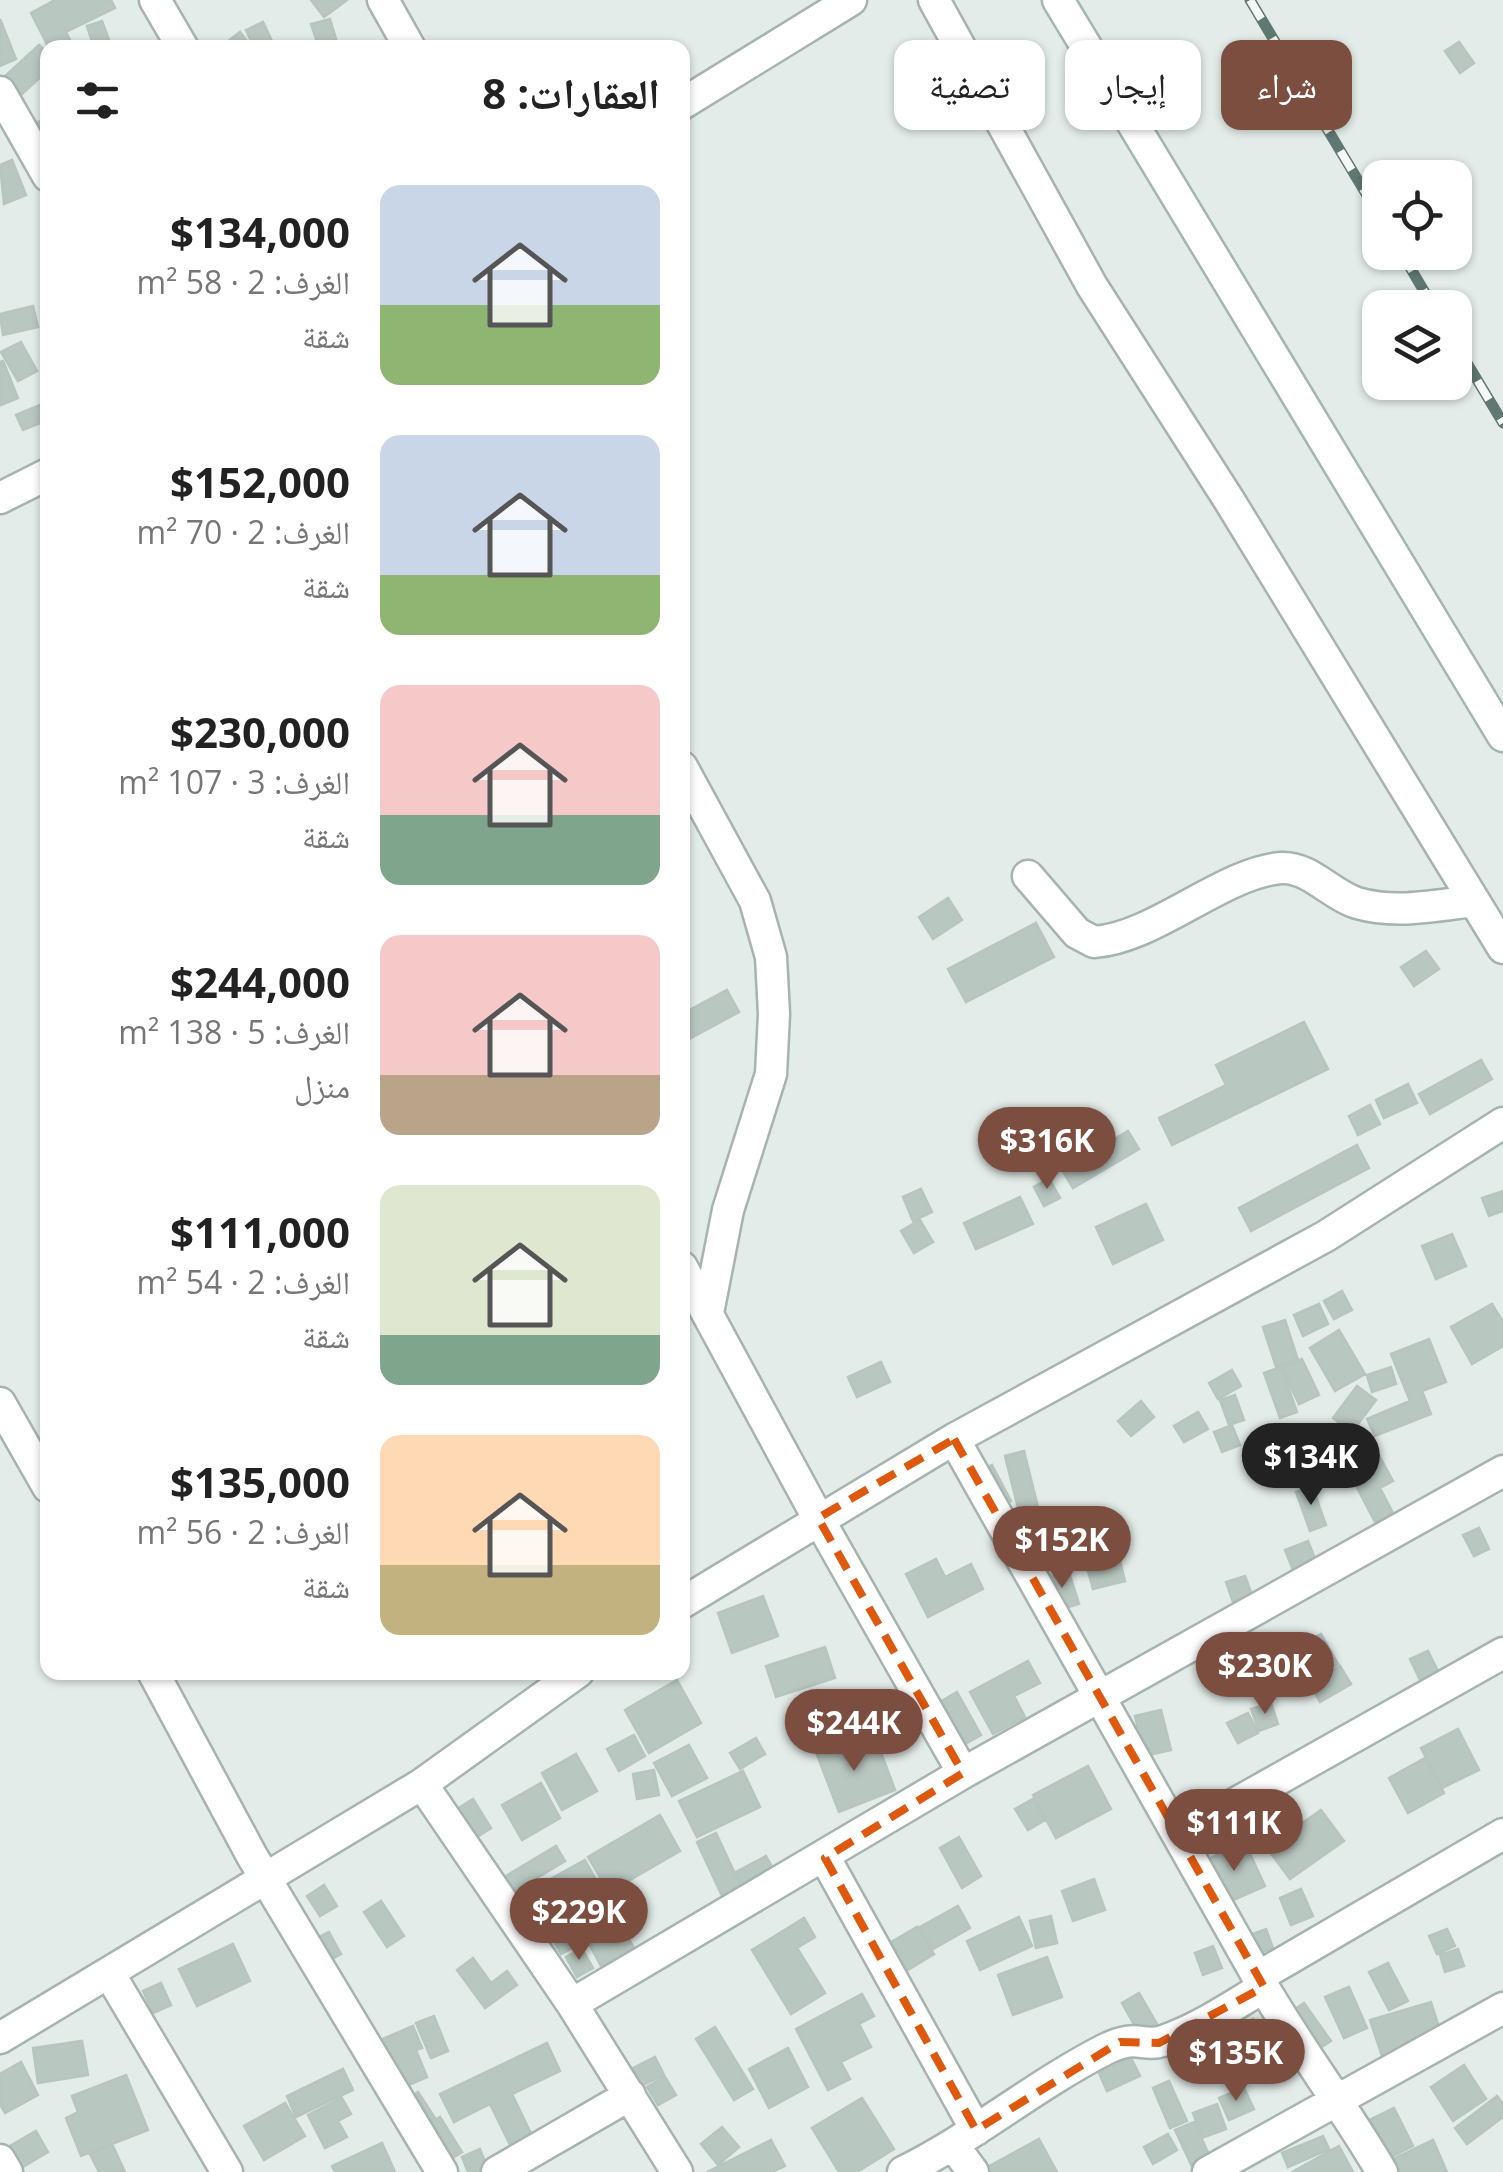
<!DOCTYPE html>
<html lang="ar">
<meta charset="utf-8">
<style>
:root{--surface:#fff;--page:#f6f6f6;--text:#222;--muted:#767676;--accent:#7c4e40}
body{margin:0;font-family:"Open Sans","Noto Naskh Arabic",sans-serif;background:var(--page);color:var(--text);direction:rtl;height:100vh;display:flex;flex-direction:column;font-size:38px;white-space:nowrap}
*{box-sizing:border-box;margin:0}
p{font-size:32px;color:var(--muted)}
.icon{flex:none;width:55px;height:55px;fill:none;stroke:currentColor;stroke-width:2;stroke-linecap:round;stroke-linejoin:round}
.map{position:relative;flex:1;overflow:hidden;direction:ltr}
.sheet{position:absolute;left:40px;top:40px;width:650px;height:1640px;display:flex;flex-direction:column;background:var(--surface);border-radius:20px;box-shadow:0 2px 8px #0004;direction:rtl}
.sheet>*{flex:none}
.hud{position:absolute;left:720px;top:40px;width:632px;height:90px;direction:rtl;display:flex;gap:20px}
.controls{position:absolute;left:1362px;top:160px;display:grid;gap:20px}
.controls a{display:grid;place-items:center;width:110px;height:110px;border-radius:20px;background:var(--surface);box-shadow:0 2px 8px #0004;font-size:50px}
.price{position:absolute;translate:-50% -85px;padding:0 22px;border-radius:35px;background:var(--accent);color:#fff;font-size:32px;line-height:65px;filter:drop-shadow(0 2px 5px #0008)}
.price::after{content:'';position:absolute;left:50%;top:60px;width:30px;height:22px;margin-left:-15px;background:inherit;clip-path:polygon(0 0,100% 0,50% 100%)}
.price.on{background:#222;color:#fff}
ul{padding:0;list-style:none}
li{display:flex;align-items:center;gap:30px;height:250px;padding:0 30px}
li span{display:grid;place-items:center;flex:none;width:280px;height:200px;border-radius:20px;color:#555}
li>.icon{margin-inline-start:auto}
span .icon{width:120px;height:120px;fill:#fffc;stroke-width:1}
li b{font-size:42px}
h2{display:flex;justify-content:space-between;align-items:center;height:120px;padding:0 30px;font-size:42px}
.pill{padding:0 35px;border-radius:20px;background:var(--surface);box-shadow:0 2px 8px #0004;font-size:35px;line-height:90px}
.pill.on{background:var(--accent);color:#fff}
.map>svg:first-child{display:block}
.building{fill:#b9c7c1;stroke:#b6c5bf;stroke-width:2.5}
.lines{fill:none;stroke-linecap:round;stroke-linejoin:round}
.street-casing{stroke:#a6b4af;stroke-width:35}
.secondary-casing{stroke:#a2b7b0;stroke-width:35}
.street{stroke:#fff;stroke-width:30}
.secondary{stroke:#fff;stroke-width:30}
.rail-casing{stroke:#5f7871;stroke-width:11}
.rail{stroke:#f4f9f6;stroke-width:8;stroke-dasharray:22;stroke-linecap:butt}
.marked{fill:none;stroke:#de580e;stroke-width:8;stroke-dasharray:20 12;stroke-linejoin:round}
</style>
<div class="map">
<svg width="1503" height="2172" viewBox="0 0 1503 2172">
<rect width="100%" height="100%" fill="#e3ece8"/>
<path class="building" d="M 55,0 L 111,0 L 115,8 L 66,32 L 74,48 L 49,48 L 31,13 Z
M 311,0 L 347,0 L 324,17 Z
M 0,19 L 16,59 L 0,66 Z
M 330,19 L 336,39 L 318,45 L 311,24 Z
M 102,21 L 112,48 L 94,48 L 87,26 Z
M 263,22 L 272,41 L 254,48 L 246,30 Z
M 240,32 L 252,48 L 219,48 Z
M 1459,42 L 1474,63 L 1460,73 L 1445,51 Z
M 39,45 L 48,54 L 48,70 L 21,95 L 4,77 Z
M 48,117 L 48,142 L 46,143 L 36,123 Z
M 12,160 L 26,195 L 4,204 L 0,165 Z
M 33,306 L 38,327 L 3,335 L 0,314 Z
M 21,342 L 37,371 L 18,381 L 1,352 Z
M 3,361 L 18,398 L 1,405 L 0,362 Z
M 47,402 L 48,420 L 23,430 L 16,415 Z
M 948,898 L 962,920 L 933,939 L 919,917 Z
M 1036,923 L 1054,957 L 966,1002 L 948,969 Z
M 1426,951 L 1439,969 L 1414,986 L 1401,967 Z
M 727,990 L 739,1012 L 682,1043 L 682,1014 Z
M 1304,1022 L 1328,1069 L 1172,1145 L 1159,1118 L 1226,1085 L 1216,1065 Z
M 1481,1060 L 1492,1079 L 1430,1114 L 1419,1094 Z
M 1408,1084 L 1417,1103 L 1384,1118 L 1376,1100 Z
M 1370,1105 L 1380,1124 L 1358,1135 L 1349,1116 Z
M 1128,1131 L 1139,1149 L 1073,1188 L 1062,1170 Z
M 1357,1145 L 1369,1168 L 1251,1231 L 1239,1208 Z
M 1049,1178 L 1060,1198 L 1044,1206 L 1034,1187 Z
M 921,1189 L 932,1212 L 913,1221 L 903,1197 Z
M 1503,1191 L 1503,1211 L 1489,1216 L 1482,1198 Z
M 1020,1197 L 1033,1224 L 976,1249 L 964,1223 Z
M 1146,1204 L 1163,1240 L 1113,1264 L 1096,1227 Z
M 920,1220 L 933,1242 L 914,1253 L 901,1231 Z
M 1452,1234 L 1466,1266 L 1436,1279 L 1422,1246 Z
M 1342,1291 L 1352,1310 L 1334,1319 L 1324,1301 Z
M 1319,1304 L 1328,1324 L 1303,1336 L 1294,1315 Z
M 1492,1304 L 1503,1322 L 1503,1346 L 1472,1364 L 1451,1327 Z
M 1285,1320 L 1298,1360 L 1276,1367 L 1263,1327 Z
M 1339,1330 L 1365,1374 L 1335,1391 L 1310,1348 Z
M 1429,1339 L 1446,1382 L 1422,1391 L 1431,1414 L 1375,1436 L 1367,1419 L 1410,1401 L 1391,1354 Z
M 1302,1359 L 1319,1395 L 1299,1404 L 1282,1368 Z
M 881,1362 L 890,1382 L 857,1397 L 848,1377 Z
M 1281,1367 L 1297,1412 L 1280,1418 L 1264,1373 Z
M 1391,1367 L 1396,1384 L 1372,1392 L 1367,1375 Z
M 1232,1370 L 1241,1386 L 1218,1399 L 1209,1383 Z
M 1357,1386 L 1376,1400 L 1352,1432 L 1333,1418 Z
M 1235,1395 L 1244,1420 L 1229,1425 L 1220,1400 Z
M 1141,1401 L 1154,1417 L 1131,1436 L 1118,1421 Z
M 1198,1412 L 1208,1429 L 1184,1442 L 1174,1426 Z
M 1232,1425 L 1240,1445 L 1222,1452 L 1214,1432 Z
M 1369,1437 L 1393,1481 L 1380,1488 L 1393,1513 L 1375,1522 L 1339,1453 Z
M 1024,1451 L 1039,1511 L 1020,1516 L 1005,1456 Z
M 992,1465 L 1011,1501 L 993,1511 L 973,1475 Z
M 1312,1486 L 1326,1525 L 1310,1531 L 1296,1492 Z
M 1479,1528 L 1489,1549 L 1474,1556 L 1463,1535 Z
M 1308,1541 L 1316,1561 L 1293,1570 L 1285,1550 Z
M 1117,1549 L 1125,1581 L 1093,1589 L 1084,1557 Z
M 936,1559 L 945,1577 L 971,1564 L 983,1589 L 928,1617 L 906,1574 Z
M 1069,1572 L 1079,1604 L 1055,1611 L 1046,1578 Z
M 1245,1576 L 1252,1595 L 1233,1602 L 1226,1582 Z
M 763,1596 L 778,1636 L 732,1653 L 718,1613 Z
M 1321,1634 L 1338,1664 L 1309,1680 L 1292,1650 Z
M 1275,1639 L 1282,1657 L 1250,1671 L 1242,1654 Z
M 825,1647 L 835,1678 L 776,1697 L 766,1666 Z
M 1428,1651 L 1440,1675 L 1422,1684 L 1410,1659 Z
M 1028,1661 L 1040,1683 L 1014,1696 L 1025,1717 L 993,1734 L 970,1692 Z
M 1274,1664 L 1285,1688 L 1265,1697 L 1254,1673 Z
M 1340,1666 L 1351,1684 L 1320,1702 L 1310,1684 Z
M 677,1680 L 701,1723 L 649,1753 L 625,1710 Z
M 957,1692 L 981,1735 L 960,1747 L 935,1705 Z
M 1271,1703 L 1278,1724 L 1259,1731 L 1251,1709 Z
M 1161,1710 L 1171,1750 L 1144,1756 L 1135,1716 Z
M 1248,1713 L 1258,1733 L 1238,1743 L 1227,1723 Z
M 1458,1729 L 1479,1770 L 1442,1788 L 1421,1748 Z
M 634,1735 L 645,1756 L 619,1771 L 607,1749 Z
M 843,1737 L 851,1757 L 879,1747 L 895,1790 L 839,1812 L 814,1747 Z
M 756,1738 L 765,1754 L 740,1769 L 730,1753 Z
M 689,1745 L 707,1778 L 672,1796 L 654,1763 Z
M 576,1754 L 597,1791 L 562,1810 L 542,1773 Z
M 1425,1758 L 1444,1793 L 1408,1813 L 1389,1778 Z
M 1088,1766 L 1111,1809 L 1056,1838 L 1033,1795 Z
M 654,1770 L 659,1795 L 637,1799 L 633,1774 Z
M 743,1771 L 760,1807 L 697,1837 L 679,1801 Z
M 541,1783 L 560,1818 L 522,1840 L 502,1805 Z
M 473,1799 L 491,1828 L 466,1844 L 448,1815 Z
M 1033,1799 L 1045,1820 L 1028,1830 L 1015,1809 Z
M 1321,1810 L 1344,1841 L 1290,1879 L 1267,1848 Z
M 660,1815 L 680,1851 L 609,1892 L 588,1857 Z
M 716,1833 L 743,1891 L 724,1900 L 697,1842 Z
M 959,1837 L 981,1876 L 962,1888 L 940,1848 Z
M 1245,1843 L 1265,1886 L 1224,1904 L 1204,1861 Z
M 556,1846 L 565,1861 L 500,1900 L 491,1885 Z
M 766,1856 L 776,1874 L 747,1891 L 736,1872 Z
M 585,1860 L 635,1950 L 602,1968 L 587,1940 L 561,1954 L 527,1892 Z
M 1094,1879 L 1105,1910 L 1073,1921 L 1062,1891 Z
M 324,1885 L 337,1906 L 320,1916 L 307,1896 Z
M 1301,1889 L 1313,1916 L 1291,1925 L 1280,1898 Z
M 381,1901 L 404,1936 L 387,1947 L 364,1912 Z
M 958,1906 L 970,1928 L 933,1949 L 920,1927 Z
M 1051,1916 L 1057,1943 L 1036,1948 L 1030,1921 Z
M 1019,1917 L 1032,1946 L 980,1970 L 967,1941 Z
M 804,1918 L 815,1937 L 797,1948 L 825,1993 L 791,2014 L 752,1950 Z
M 917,1927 L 934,1954 L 893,1979 L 876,1951 Z
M 1266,1929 L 1273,1948 L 1254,1955 L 1247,1936 Z
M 1447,1929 L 1455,1946 L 1437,1954 L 1429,1936 Z
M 329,1932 L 341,1954 L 316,1968 L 303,1945 Z
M 233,1944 L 250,1981 L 197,2006 L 179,1969 Z
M 1213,1946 L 1222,1968 L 1203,1975 L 1195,1953 Z
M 582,1949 L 593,1968 L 577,1977 L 566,1957 Z
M 1458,1949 L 1464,1966 L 1445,1972 L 1440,1955 Z
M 1047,1957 L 1062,1997 L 1013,2015 L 998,1975 Z
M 473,1958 L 491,1983 L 507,1971 L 517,1985 L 485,2008 L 457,1970 Z
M 1388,1963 L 1408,2001 L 1389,2010 L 1369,1972 Z
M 161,1983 L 171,2005 L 153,2013 L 143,1991 Z
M 1349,1987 L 1367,2028 L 1344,2038 L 1325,1997 Z
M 1139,1993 L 1168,2043 L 1150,2053 L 1122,2003 Z
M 862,1994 L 874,2016 L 859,2024 L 871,2047 L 841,2062 L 850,2079 L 828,2090 L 796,2029 Z
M 1431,2002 L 1442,2037 L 1382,2056 L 1370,2020 Z
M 1304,2003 L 1331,2041 L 1311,2054 L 1285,2016 Z
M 434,2016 L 448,2051 L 431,2058 L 416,2023 Z
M 1253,2019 L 1265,2039 L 1232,2059 L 1220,2039 Z
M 413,2026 L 422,2048 L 416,2050 L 427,2077 L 392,2092 L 371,2044 Z
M 715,2027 L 753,2089 L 734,2100 L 696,2039 Z
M 82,2041 L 88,2075 L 38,2083 L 33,2048 Z
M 547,2043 L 560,2071 L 512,2094 L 536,2144 L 515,2155 L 490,2104 L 454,2122 L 440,2094 Z
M 788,2048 L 808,2087 L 769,2108 L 749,2069 Z
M 655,2057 L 664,2075 L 641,2086 L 633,2068 Z
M 1131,2058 L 1140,2076 L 1107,2091 L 1099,2073 Z
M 21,2062 L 38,2095 L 5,2113 L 0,2104 L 0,2074 Z
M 1464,2065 L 1486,2099 L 1453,2121 L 1431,2087 Z
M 343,2069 L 353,2090 L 296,2117 L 287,2096 Z
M 126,2075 L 148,2130 L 81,2156 L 66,2118 L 78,2112 L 72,2096 Z
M 665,2077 L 676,2095 L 658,2105 L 647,2087 Z
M 1169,2081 L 1187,2121 L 1170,2128 L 1153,2088 Z
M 1244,2088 L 1254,2109 L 1229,2120 L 1219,2098 Z
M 418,2092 L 435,2118 L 418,2128 L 401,2103 Z
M 1497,2096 L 1503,2104 L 1503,2117 L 1467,2144 L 1455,2128 Z
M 342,2098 L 351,2114 L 338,2121 L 347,2137 L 325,2148 L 308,2115 Z
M 862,2098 L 894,2149 L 857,2172 L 839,2172 L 812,2128 Z
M 285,2103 L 305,2136 L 264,2160 L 244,2126 Z
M 1217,2104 L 1226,2129 L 1202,2138 L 1193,2113 Z
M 1394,2108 L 1413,2146 L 1381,2162 L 1361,2124 Z
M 440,2117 L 462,2152 L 441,2165 L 419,2130 Z
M 1194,2122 L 1212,2161 L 1193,2169 L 1175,2130 Z
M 722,2127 L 739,2147 L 718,2165 L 701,2144 Z
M 36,2131 L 48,2152 L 16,2171 L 3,2150 Z
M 1168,2134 L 1177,2150 L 1153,2164 L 1144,2147 Z
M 1323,2136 L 1329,2149 L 1288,2167 L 1282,2153 Z
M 1039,2139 L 1057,2172 L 986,2172 L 984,2169 Z
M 771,2140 L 785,2166 L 772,2172 L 707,2172 Z
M 1433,2140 L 1447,2172 L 1392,2172 L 1387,2162 Z
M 382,2143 L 395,2172 L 335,2172 L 332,2166 Z
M 112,2144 L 125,2172 L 99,2172 L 90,2154 Z
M 1339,2146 L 1353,2172 L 1292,2172 Z
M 480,2149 L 489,2172 L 468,2172 L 462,2157 Z"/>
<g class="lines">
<g class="street-casing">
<path id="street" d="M 155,0 L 183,48
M 383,0 L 410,48
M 934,0 L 1092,286 L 1229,500 L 1503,948
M 0,92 L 48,176
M 682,104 L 851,0
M 0,498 L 48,474
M 682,767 L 755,901 L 771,957 L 774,1014 L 771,1074 L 728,1210 L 708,1313
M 1028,876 L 1077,933 L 1094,942 C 1155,938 1222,873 1281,868 C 1309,866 1331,895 1357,903 C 1395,914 1434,906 1473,901
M 682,1267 L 818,1518 L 963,1773
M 0,1403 L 48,1487
M 954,1439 C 1056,1617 1156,1796 1256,1974 C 1295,2043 1342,2104 1382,2172
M 682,1603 L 954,1439 L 1326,1236 L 1503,1123
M 153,1672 L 252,1856 L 442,2172
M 422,1784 L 572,2004 L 677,2172
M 1181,1834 L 1503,1653
M 825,1858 L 976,2130
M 109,1973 L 227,2172
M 1258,1977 L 1503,1834
M 572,2004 L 963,1773 L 1503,1471
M 0,2038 L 422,1784 L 578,1672
M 953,2145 L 973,2172
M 0,2160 L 7,2172
M 497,2172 L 630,2095
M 903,2172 C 974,2137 1035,2085 1106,2049 C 1138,2033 1142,2048 1163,2041 C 1199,2029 1232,2006 1264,1987
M 1208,2172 L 1503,2008"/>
</g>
<g class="secondary-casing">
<path id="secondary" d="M 1058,0 L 1503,736"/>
</g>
<use href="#street" class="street"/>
<use href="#secondary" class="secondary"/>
<g class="rail-casing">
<path id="rail" d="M 1250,0 L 1380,217
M 1401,252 L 1434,308
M 1455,343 L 1503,423"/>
</g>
<use href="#rail" class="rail"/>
</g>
<path class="marked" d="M 954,1439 L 1264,1987 L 1159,2043 L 1120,2042 L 976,2130 L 825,1858 L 963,1773 L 818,1518 Z"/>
</svg>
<div class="controls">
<a><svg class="icon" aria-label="locate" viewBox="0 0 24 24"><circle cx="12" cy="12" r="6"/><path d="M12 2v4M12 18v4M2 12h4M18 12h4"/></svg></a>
<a><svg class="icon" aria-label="layers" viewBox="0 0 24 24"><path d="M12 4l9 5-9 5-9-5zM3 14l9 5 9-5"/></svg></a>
</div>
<b class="price" style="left:1047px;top:1192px">$316K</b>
<b class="price on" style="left:1311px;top:1508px">$134K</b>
<b class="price" style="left:1062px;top:1591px">$152K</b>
<b class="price" style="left:1265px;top:1717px">$230K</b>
<b class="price" style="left:854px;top:1774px">$244K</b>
<b class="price" style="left:1234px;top:1874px">$111K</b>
<b class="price" style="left:579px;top:1963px">$229K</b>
<b class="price" style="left:1236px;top:2104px">$135K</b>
<div class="hud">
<a class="pill on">شراء</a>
<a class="pill">إيجار</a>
<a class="pill">تصفية</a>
</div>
<section class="sheet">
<h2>العقارات: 8<svg class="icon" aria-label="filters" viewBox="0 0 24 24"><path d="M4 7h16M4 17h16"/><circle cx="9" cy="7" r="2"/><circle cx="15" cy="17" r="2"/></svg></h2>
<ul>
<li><span style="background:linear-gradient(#c9d6e8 60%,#8fb573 0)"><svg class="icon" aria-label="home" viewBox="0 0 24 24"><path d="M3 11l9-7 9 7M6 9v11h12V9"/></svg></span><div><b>$134,000</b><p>الغرف: 2 · 58 m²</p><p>شقة</p></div></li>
<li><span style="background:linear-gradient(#c9d6e8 70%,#8fb573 0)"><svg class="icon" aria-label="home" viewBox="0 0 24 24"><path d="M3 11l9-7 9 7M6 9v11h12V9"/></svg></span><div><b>$152,000</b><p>الغرف: 2 · 70 m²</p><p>شقة</p></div></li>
<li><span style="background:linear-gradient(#f6c9c9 65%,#7fa58c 0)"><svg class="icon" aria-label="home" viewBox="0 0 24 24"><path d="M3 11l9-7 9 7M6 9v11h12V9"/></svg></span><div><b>$230,000</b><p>الغرف: 3 · 107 m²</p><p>شقة</p></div></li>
<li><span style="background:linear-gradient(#f6c9c9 70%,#b9a48a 0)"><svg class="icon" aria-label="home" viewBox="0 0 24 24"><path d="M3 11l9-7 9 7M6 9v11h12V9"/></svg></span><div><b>$244,000</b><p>الغرف: 5 · 138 m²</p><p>منزل</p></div></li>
<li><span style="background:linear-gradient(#dfe7d0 75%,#7fa58c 0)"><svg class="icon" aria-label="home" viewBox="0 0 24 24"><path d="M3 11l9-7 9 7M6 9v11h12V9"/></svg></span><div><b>$111,000</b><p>الغرف: 2 · 54 m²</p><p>شقة</p></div></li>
<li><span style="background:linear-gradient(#ffd9b3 65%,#c2b280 0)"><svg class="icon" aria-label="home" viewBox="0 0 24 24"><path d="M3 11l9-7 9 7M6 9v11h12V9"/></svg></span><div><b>$135,000</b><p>الغرف: 2 · 56 m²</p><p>شقة</p></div></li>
</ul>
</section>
</div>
